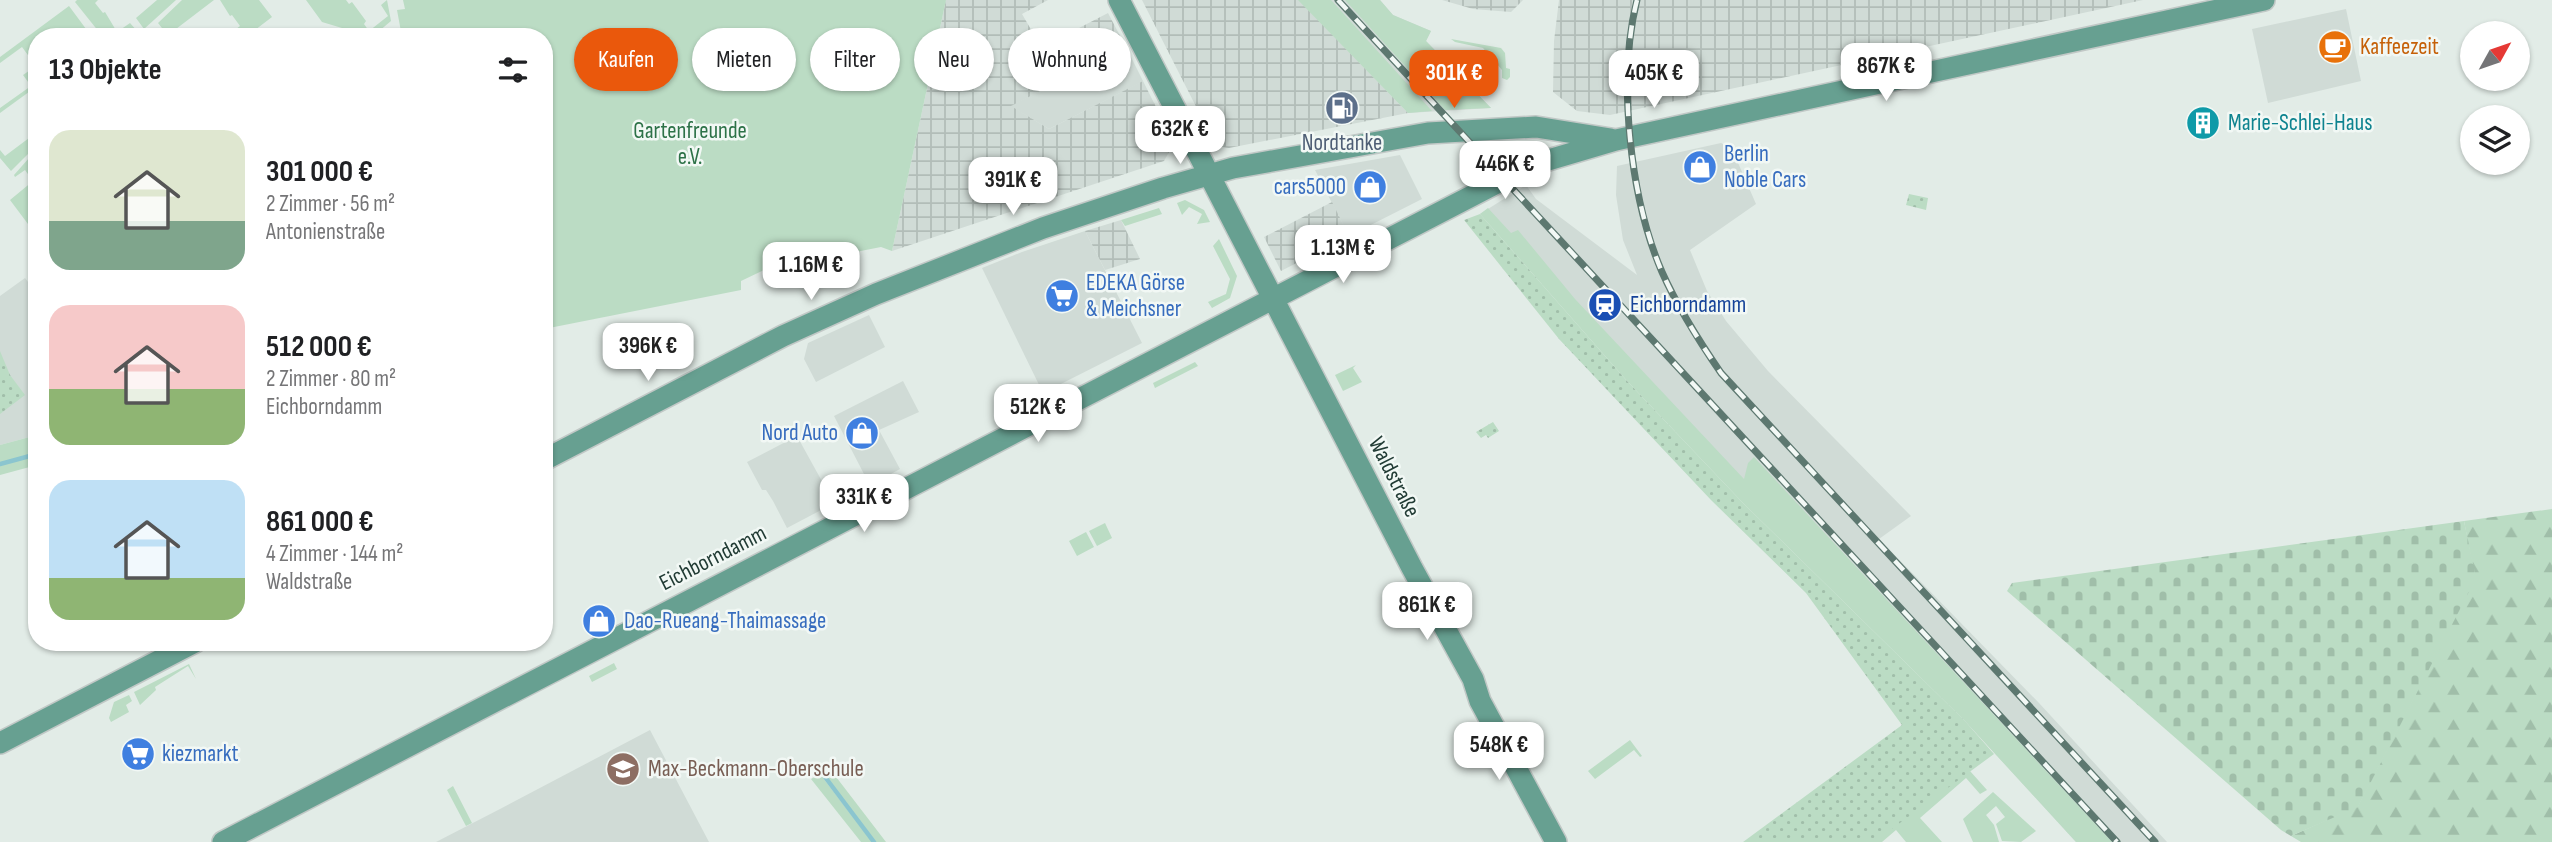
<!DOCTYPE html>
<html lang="de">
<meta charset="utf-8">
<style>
:root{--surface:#fff;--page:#f2f2f2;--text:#202124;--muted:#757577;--accent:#ea580c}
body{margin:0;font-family:"Sofia Sans Condensed",sans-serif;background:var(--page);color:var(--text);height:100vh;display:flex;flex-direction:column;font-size:26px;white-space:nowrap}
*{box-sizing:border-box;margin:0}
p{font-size:23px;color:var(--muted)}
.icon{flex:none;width:38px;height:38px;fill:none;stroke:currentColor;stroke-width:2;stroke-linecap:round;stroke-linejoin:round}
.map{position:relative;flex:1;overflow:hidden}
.sheet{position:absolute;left:28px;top:28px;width:525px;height:623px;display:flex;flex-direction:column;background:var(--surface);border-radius:28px;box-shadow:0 2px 5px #0004}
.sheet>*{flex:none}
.top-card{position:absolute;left:574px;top:28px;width:665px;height:63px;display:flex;gap:14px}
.needle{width:46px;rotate:50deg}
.controls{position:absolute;left:2460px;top:21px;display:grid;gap:14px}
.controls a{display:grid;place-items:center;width:70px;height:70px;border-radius:50%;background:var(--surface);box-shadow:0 2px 5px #0004;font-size:35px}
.price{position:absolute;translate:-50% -60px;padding:0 16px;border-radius:14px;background:#fff;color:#222;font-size:23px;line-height:46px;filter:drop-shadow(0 2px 4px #0008)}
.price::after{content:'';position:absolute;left:50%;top:42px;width:21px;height:16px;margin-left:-10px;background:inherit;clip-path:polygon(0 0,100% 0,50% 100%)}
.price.selected{background:var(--accent);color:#fff}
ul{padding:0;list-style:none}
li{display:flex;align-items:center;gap:21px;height:175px;padding:0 21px}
li span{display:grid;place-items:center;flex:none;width:196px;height:140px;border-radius:21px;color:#555}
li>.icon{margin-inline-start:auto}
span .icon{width:84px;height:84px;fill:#fffc;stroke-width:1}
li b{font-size:30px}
h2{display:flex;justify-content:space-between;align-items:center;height:84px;padding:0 21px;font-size:30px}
.tag{padding:0 24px;border-radius:32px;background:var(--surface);box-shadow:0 2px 5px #0004;font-size:24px;line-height:63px}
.tag.selected{background:var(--accent);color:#fff}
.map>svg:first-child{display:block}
.built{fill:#d0dbd6}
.industrial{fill:url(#industrial-grid)}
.green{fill:#bbdcc4}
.forest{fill:url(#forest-firs)}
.cemetery{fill:url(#cemetery-stones)}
.park{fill:url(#park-dots)}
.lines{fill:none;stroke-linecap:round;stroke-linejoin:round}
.stream{stroke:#8bc5cf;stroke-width:4.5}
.major-casing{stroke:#c1c8c6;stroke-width:24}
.major{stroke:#67a091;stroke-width:21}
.rail-casing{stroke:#5d7870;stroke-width:7}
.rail{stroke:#f2f8f5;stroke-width:4.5;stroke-dasharray:13;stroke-linecap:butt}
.labels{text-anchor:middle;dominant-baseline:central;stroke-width:5;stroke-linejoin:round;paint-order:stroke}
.food-label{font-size:23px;fill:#c56008;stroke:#f2f8f5;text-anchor:start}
.culture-label{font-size:23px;fill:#0d838f;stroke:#f2f8f5;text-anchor:start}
.park-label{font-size:23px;fill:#2d7248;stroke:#f2f8f5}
.service-label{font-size:23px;fill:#4e5e75;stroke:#f2f8f5}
.shop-label{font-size:23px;fill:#366cbe;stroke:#f2f8f5;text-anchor:start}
.transit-label{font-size:23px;fill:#164399;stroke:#f2f8f5;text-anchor:start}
.street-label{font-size:23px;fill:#223c35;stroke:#f2f8f5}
.education-label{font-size:23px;fill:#785e54;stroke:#f2f8f5;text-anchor:start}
</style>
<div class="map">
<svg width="2552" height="842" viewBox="0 0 2552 842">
<defs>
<pattern id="industrial-grid" width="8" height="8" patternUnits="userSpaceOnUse" patternTransform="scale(1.75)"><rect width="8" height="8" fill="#d0dbd6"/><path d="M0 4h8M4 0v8" fill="none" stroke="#b2bdb8"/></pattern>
<pattern id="forest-firs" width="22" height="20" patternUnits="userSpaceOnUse" patternTransform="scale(1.75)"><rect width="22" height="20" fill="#bbdcc4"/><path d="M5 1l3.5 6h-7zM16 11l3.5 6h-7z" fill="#a0bea9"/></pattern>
<pattern id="cemetery-stones" width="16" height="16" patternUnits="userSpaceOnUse" patternTransform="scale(1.75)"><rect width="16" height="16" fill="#bbdcc4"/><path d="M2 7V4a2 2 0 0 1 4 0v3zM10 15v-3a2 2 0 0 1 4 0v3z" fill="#a0bea9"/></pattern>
<pattern id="park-dots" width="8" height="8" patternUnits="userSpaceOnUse" patternTransform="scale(1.75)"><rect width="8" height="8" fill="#bbdcc4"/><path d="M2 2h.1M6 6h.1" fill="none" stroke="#a0bea9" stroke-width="1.8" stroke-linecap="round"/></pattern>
</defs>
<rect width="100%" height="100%" fill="#e2ece7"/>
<path class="built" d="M 1299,0 L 1380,0 L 1393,15 L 1431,31 L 1426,41 L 1491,108 L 1408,113 Z
M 2346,9 L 2361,81 L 2268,103 L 2252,29 Z
M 1126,47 L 1143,81 L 1140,83 L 1049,129 L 1010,106 Z
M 1721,143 L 1732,149 L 1756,204 L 1690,250 L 1707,291 L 1726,321 L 1768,371 L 1911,516 L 1879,539 L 2039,703 L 2167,842 L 2076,842 L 1965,721 L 1808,564 L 1480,214 L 1526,185 L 1536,199 L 1637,275 L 1623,240 L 1616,195 L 1617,166 Z
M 1400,155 L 1422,199 L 1349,236 L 1315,170 Z
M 1085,231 L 1142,343 L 1043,393 L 982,268 L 1022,252 Z
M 25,278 L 31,286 L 37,281 L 37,435 L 0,445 L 0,296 Z
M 869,315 L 885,347 L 816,382 L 804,359 L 808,343 Z
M 903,381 L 919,412 L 879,430 L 900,469 L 880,480 L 865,476 L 834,416 Z
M 797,436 L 829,494 L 825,508 L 787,528 L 773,501 L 766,490 L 762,490 L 747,462 Z
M 650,730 L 709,842 L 436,842 L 500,809 Z"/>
<path class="industrial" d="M 946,0 L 1048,0 L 1022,14 L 1040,45 L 1052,42 L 1108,13 L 1126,47 L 1011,106 L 1049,129 L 1143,81 L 1174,143 L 1164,161 L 892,251 Z
M 1142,0 L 1299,0 L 1408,113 L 1229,148 L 1216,146 Z
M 1442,0 L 1523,0 L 1511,12 L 1473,9 Z
M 1559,0 L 2143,0 L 1610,115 L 1577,111 L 1553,92 L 1554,41 Z
M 1332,202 L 1349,236 L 1281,271 L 1264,237 Z
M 1121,220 L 1140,259 L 1105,270 L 1085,231 Z"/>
<path class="green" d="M 77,0 L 98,0 L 95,3 L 103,13 L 105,12 L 117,32 L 130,23 L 138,32 L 131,37 L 103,37 L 75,2 Z
M 157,0 L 176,0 L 144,29 L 136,18 Z
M 182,0 L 214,0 L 176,29 L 181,37 L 169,37 L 158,23 Z
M 220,0 L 259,0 L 272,17 L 246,37 L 226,37 L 240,26 L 232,15 L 230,16 Z
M 306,0 L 346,0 L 349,4 L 352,2 L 366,21 L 364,24 L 369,31 L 388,16 L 381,5 L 387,0 L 391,21 L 372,37 L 357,37 L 352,31 L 322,22 Z
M 403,0 L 946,0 L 892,251 L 881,247 L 764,270 L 741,281 L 741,290 L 544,329 L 544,37 L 402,37 L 397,10 L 405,9 Z
M 1298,0 L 1331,0 L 1432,111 L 1408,113 Z
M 1345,0 L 1380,0 L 1393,15 L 1431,31 L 1426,41 L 1491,108 L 1445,110 Z
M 69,6 L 92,37 L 37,37 L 37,93 L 33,89 L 0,113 L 0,108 L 31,86 L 23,75 L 36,66 L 22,47 L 0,63 L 0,57 Z
M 1451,39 L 1501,48 L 1505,53 L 1506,68 L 1510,69 L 1510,77 L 1507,80 L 1502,78 L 1502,70 L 1483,48 L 1455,42 Z
M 37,132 L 37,145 L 11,171 L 0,158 L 0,150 L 5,156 Z
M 37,149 L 37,236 L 10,200 L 33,181 L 25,170 L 15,177 L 14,175 Z
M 1185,200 L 1204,210 L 1210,222 L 1197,224 L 1202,214 L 1189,207 L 1182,215 L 1177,203 Z
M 1159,208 L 1162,214 L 1125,226 L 1121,220 Z
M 1488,208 L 1511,233 L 1518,230 L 1575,299 L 1744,479 L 1748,463 L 1754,457 L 2112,842 L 2076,842 L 1965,721 L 1743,503 L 1628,382 L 1480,214 Z
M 1219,239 L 1237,276 L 1230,298 L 1212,308 L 1208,302 L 1226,294 L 1230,279 L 1213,246 Z
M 1195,362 L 1198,366 L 1155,388 L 1153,383 Z
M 1356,365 L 1353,368 L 1362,382 L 1343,391 L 1335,375 Z
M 37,435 L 37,465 L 0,475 L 0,445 Z
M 1105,523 L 1112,538 L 1097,546 L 1089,531 Z
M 1086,532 L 1094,547 L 1077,556 L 1069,541 Z
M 614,663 L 617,669 L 592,682 L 589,676 Z
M 189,664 L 196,679 L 188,666 L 155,687 L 156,690 L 140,705 L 134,692 Z
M 129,695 L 132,701 L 126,705 L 129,712 L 111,722 L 109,718 L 114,702 Z
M 1630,740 L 1642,756 L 1640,757 L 1634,750 L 1595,779 L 1588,771 Z
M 830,769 L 886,842 L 876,842 L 823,772 Z
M 1970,771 L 1987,790 L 1980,794 L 1966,778 L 1920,818 L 1942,842 L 1906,842 L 1896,830 L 1882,842 L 1868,842 Z
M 820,774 L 872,842 L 861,842 L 811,779 Z
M 453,786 L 472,823 L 466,826 L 447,790 Z
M 1993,792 L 2036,831 L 2021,842 L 2002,841 L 1996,824 L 2005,817 L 1996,806 L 1986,815 L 1994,825 L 1999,842 L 1973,842 L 1963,819 Z"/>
<path class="forest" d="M 2552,509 L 2552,842 L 2301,842 L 2291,836 L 2358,806 L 2475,578 L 2464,521 Z"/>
<path class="cemetery" d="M 2464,521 L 2476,578 L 2358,807 L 2291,836 L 2281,830 L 2007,591 L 2012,583 Z"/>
<path class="park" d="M 1909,194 L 1928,198 L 1926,210 L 1906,205 Z
M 1480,214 L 1628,382 L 1743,503 L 1965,721 L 1994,754 L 1874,842 L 1743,842 L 1902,725 L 1806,593 L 1711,500 L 1559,339 L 1464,220 Z
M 0,351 L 10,375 L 25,395 L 0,414 Z
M 1493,422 L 1499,431 L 1488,438 L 1486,435 L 1481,438 L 1476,432 Z"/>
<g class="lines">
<path class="stream" d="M 0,464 L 37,454
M 822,773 L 874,842"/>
<g class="major-casing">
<path id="major" d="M 1119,0 L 1412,568 L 1473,679 L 1480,701 L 1556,842
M 544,460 L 783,336 L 876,294 L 1043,228 L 1163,188 L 1233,168 L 1428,133 L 1536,127 L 1611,139
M 0,743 L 195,642
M 223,842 L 1520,171 L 1545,161 L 1616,140 L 2264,0"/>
</g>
<use href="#major" class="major"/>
<g class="rail-casing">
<path id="rail" d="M 1338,0 L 2117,842
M 1637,0 C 1617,79 1630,198 1662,272 C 1678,308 1699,341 1721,373 L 2155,842"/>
</g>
<use href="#rail" class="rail"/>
</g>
<defs>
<g id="cafe-disc" transform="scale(1.75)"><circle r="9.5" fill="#e8710a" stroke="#f2f8f5"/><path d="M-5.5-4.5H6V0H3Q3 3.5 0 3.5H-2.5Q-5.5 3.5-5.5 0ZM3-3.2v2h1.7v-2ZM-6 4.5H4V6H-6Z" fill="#fff"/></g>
<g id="fuel-disc" transform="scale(1.75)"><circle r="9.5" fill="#5c6f8a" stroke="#f2f8f5"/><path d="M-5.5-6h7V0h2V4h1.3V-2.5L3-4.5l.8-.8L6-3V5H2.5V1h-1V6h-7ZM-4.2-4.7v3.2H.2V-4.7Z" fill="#fff"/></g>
<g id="building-disc" transform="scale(1.75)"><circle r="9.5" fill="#0f9aa8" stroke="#f2f8f5"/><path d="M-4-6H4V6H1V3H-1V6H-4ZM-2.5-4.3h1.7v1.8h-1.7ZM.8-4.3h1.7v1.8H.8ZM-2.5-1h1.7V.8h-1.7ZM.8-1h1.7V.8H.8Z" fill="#fff"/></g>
<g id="shop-disc" transform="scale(1.75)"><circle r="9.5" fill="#3f7fe0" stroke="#f2f8f5"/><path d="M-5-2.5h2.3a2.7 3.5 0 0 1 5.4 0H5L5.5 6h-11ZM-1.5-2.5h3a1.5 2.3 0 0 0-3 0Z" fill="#fff"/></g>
<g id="supermarket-disc" transform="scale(1.75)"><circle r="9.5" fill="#3f7fe0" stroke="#f2f8f5"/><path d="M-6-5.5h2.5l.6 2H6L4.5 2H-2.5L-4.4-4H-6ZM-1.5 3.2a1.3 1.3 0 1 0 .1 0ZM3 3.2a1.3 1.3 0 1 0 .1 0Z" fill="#fff"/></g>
<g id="station-disc" transform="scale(1.75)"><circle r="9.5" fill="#1a4fb4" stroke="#f2f8f5"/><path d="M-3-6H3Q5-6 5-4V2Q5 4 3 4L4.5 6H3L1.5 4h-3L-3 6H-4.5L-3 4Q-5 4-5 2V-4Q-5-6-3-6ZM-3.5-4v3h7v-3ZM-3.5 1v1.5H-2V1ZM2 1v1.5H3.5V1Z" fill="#fff"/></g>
<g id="school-disc" transform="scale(1.75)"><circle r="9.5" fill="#8d6e63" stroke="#f2f8f5"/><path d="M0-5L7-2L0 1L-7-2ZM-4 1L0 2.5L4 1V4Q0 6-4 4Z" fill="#fff"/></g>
</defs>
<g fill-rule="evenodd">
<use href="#cafe-disc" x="2335" y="47"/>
<use href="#fuel-disc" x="1342" y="108"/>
<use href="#building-disc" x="2203" y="123"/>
<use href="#shop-disc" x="1700" y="167"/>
<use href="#shop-disc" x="1370" y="187"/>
<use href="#supermarket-disc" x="1062" y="296"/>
<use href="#station-disc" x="1605" y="305"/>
<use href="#shop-disc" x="862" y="433"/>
<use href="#shop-disc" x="599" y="621"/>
<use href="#supermarket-disc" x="138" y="754"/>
<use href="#school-disc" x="623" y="769"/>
</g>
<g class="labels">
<g class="food-label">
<text x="2360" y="47">Kaffeezeit</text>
</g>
<g class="culture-label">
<text x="2228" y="123">Marie-Schlei-Haus</text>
</g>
<g class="park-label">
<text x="690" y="131">Gartenfreunde<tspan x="690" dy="26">e.V.</tspan></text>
</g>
<g class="service-label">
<text x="1342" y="143">Nordtanke</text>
</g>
<g class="shop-label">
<text x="1724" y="154">Berlin<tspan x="1724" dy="26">Noble Cars</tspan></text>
<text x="1346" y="187" text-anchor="end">cars5000</text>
<text x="1086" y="283">EDEKA Görse<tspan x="1086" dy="26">&amp; Meichsner</tspan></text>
<text x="838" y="433" text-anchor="end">Nord Auto</text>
<text x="624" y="621">Dao-Rueang-Thaimassage</text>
<text x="162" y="754">kiezmarkt</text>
</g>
<g class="transit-label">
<text x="1630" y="305">Eichborndamm</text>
</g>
<g class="street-label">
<text transform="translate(1394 477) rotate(63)">Waldstraße</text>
<text transform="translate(713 558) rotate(-27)">Eichborndamm</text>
</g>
<g class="education-label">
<text x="648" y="769">Max-Beckmann-Oberschule</text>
</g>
</g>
</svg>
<div class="controls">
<a><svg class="needle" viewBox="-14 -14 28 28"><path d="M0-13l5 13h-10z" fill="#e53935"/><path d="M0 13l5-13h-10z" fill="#757577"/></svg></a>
<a><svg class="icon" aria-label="layers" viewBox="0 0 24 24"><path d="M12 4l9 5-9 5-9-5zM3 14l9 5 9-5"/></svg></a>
</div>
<b class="price" style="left:1886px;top:103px">867K €</b>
<b class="price selected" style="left:1454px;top:110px">301K €</b>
<b class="price" style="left:1654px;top:110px">405K €</b>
<b class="price" style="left:1180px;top:166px">632K €</b>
<b class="price" style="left:1505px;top:201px">446K €</b>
<b class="price" style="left:1013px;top:217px">391K €</b>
<b class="price" style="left:1343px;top:285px">1.13M €</b>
<b class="price" style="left:811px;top:302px">1.16M €</b>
<b class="price" style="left:648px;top:383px">396K €</b>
<b class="price" style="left:1038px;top:444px">512K €</b>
<b class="price" style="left:864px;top:534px">331K €</b>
<b class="price" style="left:1427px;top:642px">861K €</b>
<b class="price" style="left:1499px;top:782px">548K €</b>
<div class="top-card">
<a class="tag selected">Kaufen</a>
<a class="tag">Mieten</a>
<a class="tag">Filter</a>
<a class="tag">Neu</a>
<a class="tag">Wohnung</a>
</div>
<section class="sheet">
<h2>13 Objekte<svg class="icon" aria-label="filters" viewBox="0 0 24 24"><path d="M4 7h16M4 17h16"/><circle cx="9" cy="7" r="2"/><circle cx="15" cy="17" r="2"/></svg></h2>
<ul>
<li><span style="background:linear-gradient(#dfe7d0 65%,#7fa58c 0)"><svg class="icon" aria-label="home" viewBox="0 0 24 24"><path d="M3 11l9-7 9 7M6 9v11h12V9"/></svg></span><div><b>301 000 €</b><p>2 Zimmer · 56 m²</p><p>Antonienstraße</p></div></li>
<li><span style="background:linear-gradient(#f6c9c9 60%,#8fb573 0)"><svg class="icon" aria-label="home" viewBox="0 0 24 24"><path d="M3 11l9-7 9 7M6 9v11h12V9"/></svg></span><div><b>512 000 €</b><p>2 Zimmer · 80 m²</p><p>Eichborndamm</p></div></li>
<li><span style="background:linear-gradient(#bfe0f5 70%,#8fb573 0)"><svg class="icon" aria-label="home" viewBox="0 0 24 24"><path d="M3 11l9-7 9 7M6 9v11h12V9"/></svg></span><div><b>861 000 €</b><p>4 Zimmer · 144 m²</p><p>Waldstraße</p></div></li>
</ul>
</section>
</div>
